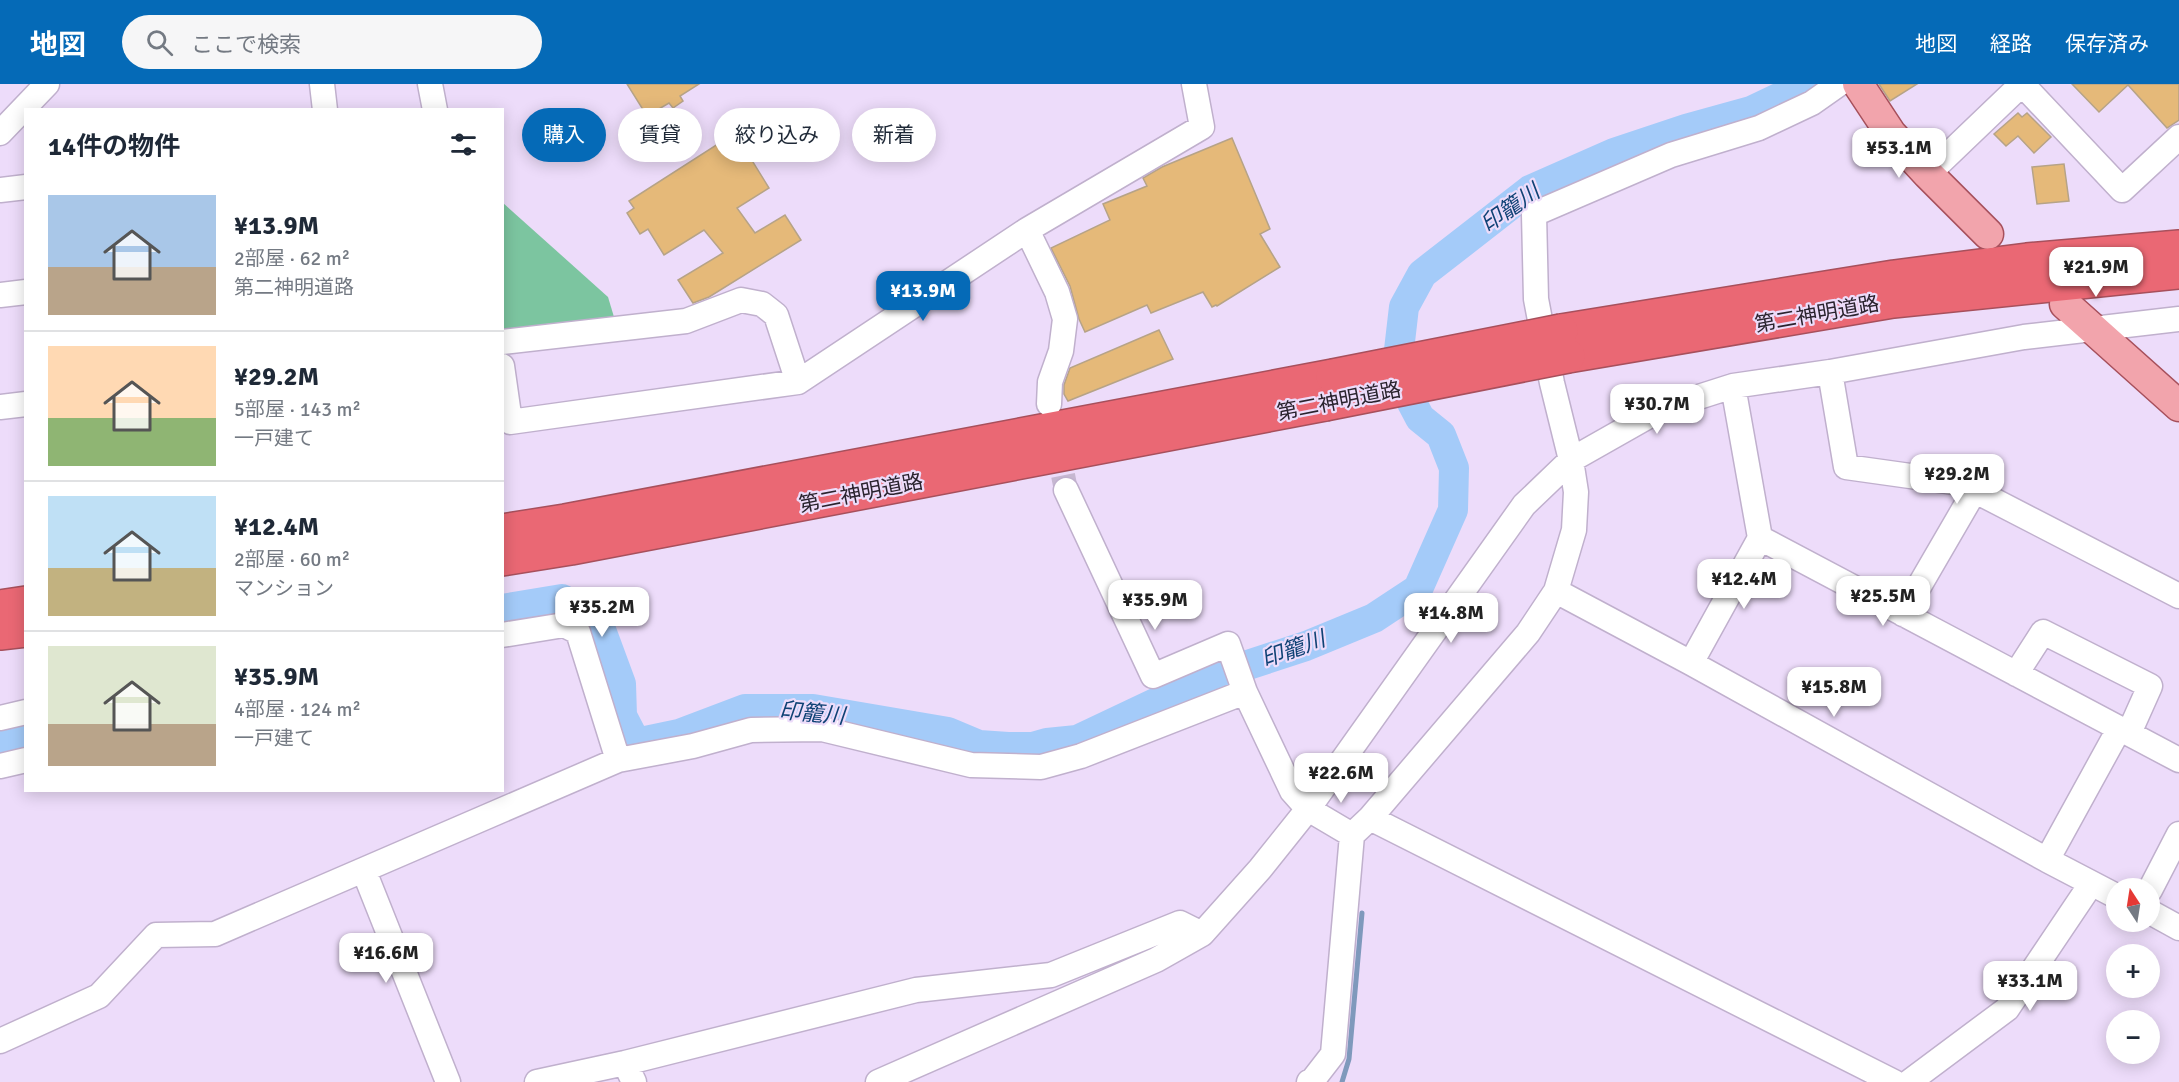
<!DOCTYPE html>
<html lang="ja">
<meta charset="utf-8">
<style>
:root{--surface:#fff;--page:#f6f6f7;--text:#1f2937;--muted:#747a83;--line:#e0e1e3;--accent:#056ab7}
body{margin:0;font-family:Signika,"Noto Sans JP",sans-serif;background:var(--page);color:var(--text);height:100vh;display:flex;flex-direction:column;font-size:22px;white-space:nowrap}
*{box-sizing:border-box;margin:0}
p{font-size:20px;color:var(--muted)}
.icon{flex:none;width:33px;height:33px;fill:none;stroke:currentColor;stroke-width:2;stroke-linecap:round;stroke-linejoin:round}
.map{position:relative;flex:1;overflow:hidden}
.drawer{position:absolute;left:24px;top:24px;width:480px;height:684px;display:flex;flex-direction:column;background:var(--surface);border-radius:0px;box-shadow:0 3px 15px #0003}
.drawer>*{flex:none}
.banner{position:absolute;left:522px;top:24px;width:570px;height:54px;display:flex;gap:12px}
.needle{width:39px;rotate:348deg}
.buttons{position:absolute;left:2106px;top:794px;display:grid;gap:12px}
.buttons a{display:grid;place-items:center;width:54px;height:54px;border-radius:50%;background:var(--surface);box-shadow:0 3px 15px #0003;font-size:30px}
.price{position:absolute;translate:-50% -51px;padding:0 14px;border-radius:12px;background:#fff;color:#222;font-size:20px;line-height:39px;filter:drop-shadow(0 2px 3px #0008)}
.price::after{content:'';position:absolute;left:50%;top:36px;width:18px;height:14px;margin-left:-9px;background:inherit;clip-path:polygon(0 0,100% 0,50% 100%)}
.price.current{background:var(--accent);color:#fff}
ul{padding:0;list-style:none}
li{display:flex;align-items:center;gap:18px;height:150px;padding:0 24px}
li+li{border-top:2px solid var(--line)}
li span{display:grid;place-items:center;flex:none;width:168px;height:120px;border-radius:0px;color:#555}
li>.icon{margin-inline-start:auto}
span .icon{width:72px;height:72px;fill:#fffc;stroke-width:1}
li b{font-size:26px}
h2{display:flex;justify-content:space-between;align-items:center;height:72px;padding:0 24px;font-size:26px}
.chip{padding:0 21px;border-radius:27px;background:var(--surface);box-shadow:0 3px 15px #0003;font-size:21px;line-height:54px}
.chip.current{background:var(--accent);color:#fff}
header{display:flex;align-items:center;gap:36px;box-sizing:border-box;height:84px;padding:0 30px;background:var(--accent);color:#fff}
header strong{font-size:28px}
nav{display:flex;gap:33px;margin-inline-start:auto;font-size:21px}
.search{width:420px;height:54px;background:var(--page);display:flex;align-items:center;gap:15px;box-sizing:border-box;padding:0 21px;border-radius:33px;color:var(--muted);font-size:22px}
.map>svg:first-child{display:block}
.green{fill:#7cc5a0}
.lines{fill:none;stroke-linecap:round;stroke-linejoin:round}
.stream{stroke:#7f99bc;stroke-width:5}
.river{stroke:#a4cbf9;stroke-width:30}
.building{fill:#e5b979;stroke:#b6a387;stroke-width:1.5}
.minor-tunnel{stroke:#c6b7d1;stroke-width:24;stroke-dasharray:24 12;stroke-linecap:butt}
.minor-casing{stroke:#c0b0cd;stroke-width:27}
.major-casing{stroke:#a7505c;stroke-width:33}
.highway-casing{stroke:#a7505c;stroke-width:36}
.minor{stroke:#fff;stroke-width:24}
.major{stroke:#f2a4ac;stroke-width:30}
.highway{stroke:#ea6874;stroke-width:33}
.highway-bridge-casing{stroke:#a7505c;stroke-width:36;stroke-linecap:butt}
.highway-bridge{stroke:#ea6874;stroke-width:33}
.labels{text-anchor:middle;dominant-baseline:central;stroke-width:4.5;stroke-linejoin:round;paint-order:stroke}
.street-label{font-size:21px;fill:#2a232e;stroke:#eddcfa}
.water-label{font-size:22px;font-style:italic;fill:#0f4275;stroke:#eddcfa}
</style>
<header>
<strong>地図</strong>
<div class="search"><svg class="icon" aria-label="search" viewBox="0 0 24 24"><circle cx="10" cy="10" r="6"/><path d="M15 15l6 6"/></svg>ここで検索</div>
<nav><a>地図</a><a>経路</a><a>保存済み</a></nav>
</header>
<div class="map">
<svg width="2179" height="998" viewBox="0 0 2179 998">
<rect width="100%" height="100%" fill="#eddcfa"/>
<path class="green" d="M 502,118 L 608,213 L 614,233 L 503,245 Z"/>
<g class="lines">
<path class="stream" d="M 1342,998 L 1349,975 L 1362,829"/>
<path class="river" d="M 502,525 L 562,515 L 597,535 L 621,600 L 622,632 L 636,659 L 679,650 L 745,625 L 813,625 L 948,648 L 979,661 L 1008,663 L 1033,663 L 1047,659 L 1077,656 L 1208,594 L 1306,562 L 1374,534 L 1418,505 L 1453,426 L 1454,384 L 1441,351 L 1420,334 L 1410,315 L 1399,266 L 1404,223 L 1422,190 L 1530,106 L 1614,69 L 1686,45 L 1751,27 L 1808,0
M 0,656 L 26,652"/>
</g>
<path class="building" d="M 627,0 L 699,0 L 680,12 L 683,17 L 673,24 L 669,19 L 647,32 Z
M 1879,0 L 1917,0 L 1890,17 Z
M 2072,0 L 2179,0 L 2179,36 L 2167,44 L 2128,1 L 2099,28 Z
M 2018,29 L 2022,33 L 2027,29 L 2051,53 L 2034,69 L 2018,52 L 2006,62 L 1994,50 Z
M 735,49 L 769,104 L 737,124 L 755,149 L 785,131 L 801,156 L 709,213 L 693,219 L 678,196 L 723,169 L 704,146 L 664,171 L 648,145 L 640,150 L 627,129 L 634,124 L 629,117 Z
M 1232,54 L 1270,145 L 1260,150 L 1280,183 L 1217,222 L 1216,221 L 1212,223 L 1203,208 L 1151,229 L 1147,221 L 1085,248 L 1079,235 L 1070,202 L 1051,164 L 1110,136 L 1103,120 L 1147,102 L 1143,94 L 1162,83 Z
M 2064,80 L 2069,117 L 2037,120 L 2032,83 Z
M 1159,246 L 1173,275 L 1068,317 L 1064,310 L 1064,301 L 1070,284 Z"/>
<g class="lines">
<path class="minor-tunnel" d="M 1056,356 L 1066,406"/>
<g class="minor-casing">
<path id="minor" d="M 322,0 L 325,26
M 430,0 L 435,26
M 2022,0 L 2122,106 L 2179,53
M 0,49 L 47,0
M 1928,90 L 2022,0
M 0,106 L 26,103
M 1027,146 L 1057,208 L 1065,235 L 1061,267 L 1050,298 L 1049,320
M 0,211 L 26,208
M 502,258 L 686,237 L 741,216 L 762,220 L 776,231 L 798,298
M 502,282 L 510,338 L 798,298 L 1027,146 L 1202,43 L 1194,0
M 1830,288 L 1846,383 L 1960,399 L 2179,512
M 1733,302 L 1760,454 L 2179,676
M 0,323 L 26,320
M 1066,406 L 1153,592 L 1228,560 L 1245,608 L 1292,707 L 1308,725 L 1352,751
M 1556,507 L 1691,579 L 2047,776 L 2116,812
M 1903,530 L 1975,406
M 502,551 L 564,541 L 578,548 L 618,676
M 1691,579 L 1760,454
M 2016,590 L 2043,548 L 2150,602 L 2129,649
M 0,634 L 26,628
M 0,682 L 26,676
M 1370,734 L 1894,998
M 2047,776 L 2119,645
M 364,787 L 448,998
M 2150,806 L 2179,750
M 2150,828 L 2179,844
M 0,957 L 99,912 L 156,851 L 215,850 L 618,676 L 693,662 L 751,646 L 822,645 L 971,681 L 1041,683 L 1081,672 L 1245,608
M 625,979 L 634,998
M 537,998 L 625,979 L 916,906 L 1051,891 L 1180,839 L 1202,850
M 878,998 L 1156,876 L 1202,850 L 1260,785 L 1308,725 L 1524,421 L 1571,376 L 1661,325 L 1733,302 L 1830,288 L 2024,253 L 2179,235
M 1309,998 L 1312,997 L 1333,970 L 1352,751 L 1370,734 L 1528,549 L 1556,507 L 1574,446 L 1576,408 L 1571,376 L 1552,299 L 1536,215 L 1534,130 L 1671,71 L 1759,44 L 1812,19 L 1839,0
M 1909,998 L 2007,925 L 2091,800"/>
</g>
<g class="major-casing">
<path id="major" d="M 1858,0 L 1891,50 L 1928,90 L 1988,150
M 2065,220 L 2179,322"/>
</g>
<g class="highway-casing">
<path id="highway" d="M 1561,247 L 1894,193 L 2027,176 L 2179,163
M 1568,272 L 1893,217 L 2179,188
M 502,447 L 565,437 L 1333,292
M 502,475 L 571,464 L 1325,320
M 0,523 L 26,519
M 0,549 L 26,546"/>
</g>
<use href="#minor" class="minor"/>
<use href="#major" class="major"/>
<use href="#highway" class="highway"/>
<g class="highway-bridge-casing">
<path id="highway-bridge" d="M 1333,292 L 1561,247
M 1325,320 L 1568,272"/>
</g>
<use href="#highway-bridge" class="highway-bridge"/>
</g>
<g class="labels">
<g class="street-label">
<text transform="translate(1817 230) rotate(-10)">第二神明道路</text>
<text transform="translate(1339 317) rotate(-11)">第二神明道路</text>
<text transform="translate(861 409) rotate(-11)">第二神明道路</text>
</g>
<g class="water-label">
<text transform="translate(1510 124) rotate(-35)">印籠川</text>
<text transform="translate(1293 565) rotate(-20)">印籠川</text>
<text transform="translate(812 629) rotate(5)">印籠川</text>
</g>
</g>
</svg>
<div class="buttons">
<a><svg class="needle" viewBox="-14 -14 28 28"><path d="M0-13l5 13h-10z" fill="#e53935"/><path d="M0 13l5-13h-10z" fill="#747a83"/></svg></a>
<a>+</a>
<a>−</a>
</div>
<b class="price" style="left:1899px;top:95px">¥53.1M</b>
<b class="price" style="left:2096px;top:214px">¥21.9M</b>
<b class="price current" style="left:923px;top:238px">¥13.9M</b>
<b class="price" style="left:1657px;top:351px">¥30.7M</b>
<b class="price" style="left:1957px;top:421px">¥29.2M</b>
<b class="price" style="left:1744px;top:526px">¥12.4M</b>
<b class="price" style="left:1883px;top:543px">¥25.5M</b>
<b class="price" style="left:1155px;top:547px">¥35.9M</b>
<b class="price" style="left:602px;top:554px">¥35.2M</b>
<b class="price" style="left:1451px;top:560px">¥14.8M</b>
<b class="price" style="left:1834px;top:634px">¥15.8M</b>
<b class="price" style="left:1341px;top:720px">¥22.6M</b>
<b class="price" style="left:386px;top:900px">¥16.6M</b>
<b class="price" style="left:2030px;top:928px">¥33.1M</b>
<div class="banner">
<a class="chip current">購入</a>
<a class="chip">賃貸</a>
<a class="chip">絞り込み</a>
<a class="chip">新着</a>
</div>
<section class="drawer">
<h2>14件の物件<svg class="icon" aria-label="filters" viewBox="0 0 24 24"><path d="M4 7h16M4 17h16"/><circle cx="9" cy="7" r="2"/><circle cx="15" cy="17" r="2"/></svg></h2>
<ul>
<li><span style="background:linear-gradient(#a9c7e8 60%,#b9a48a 0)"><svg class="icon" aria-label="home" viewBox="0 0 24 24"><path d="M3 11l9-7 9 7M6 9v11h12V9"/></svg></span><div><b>¥13.9M</b><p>2部屋 · 62 m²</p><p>第二神明道路</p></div></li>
<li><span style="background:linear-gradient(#ffd9b3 60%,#8fb573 0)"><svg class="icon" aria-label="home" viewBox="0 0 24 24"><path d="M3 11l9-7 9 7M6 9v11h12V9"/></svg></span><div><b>¥29.2M</b><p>5部屋 · 143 m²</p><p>一戸建て</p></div></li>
<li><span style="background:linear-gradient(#bfe0f5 60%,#c2b280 0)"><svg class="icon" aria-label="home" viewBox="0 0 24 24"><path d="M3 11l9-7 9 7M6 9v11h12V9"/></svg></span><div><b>¥12.4M</b><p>2部屋 · 60 m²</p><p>マンション</p></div></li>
<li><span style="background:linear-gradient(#dfe7d0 65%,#b9a48a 0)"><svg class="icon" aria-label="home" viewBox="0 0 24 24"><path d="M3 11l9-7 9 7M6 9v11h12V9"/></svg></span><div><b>¥35.9M</b><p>4部屋 · 124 m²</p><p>一戸建て</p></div></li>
</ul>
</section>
</div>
